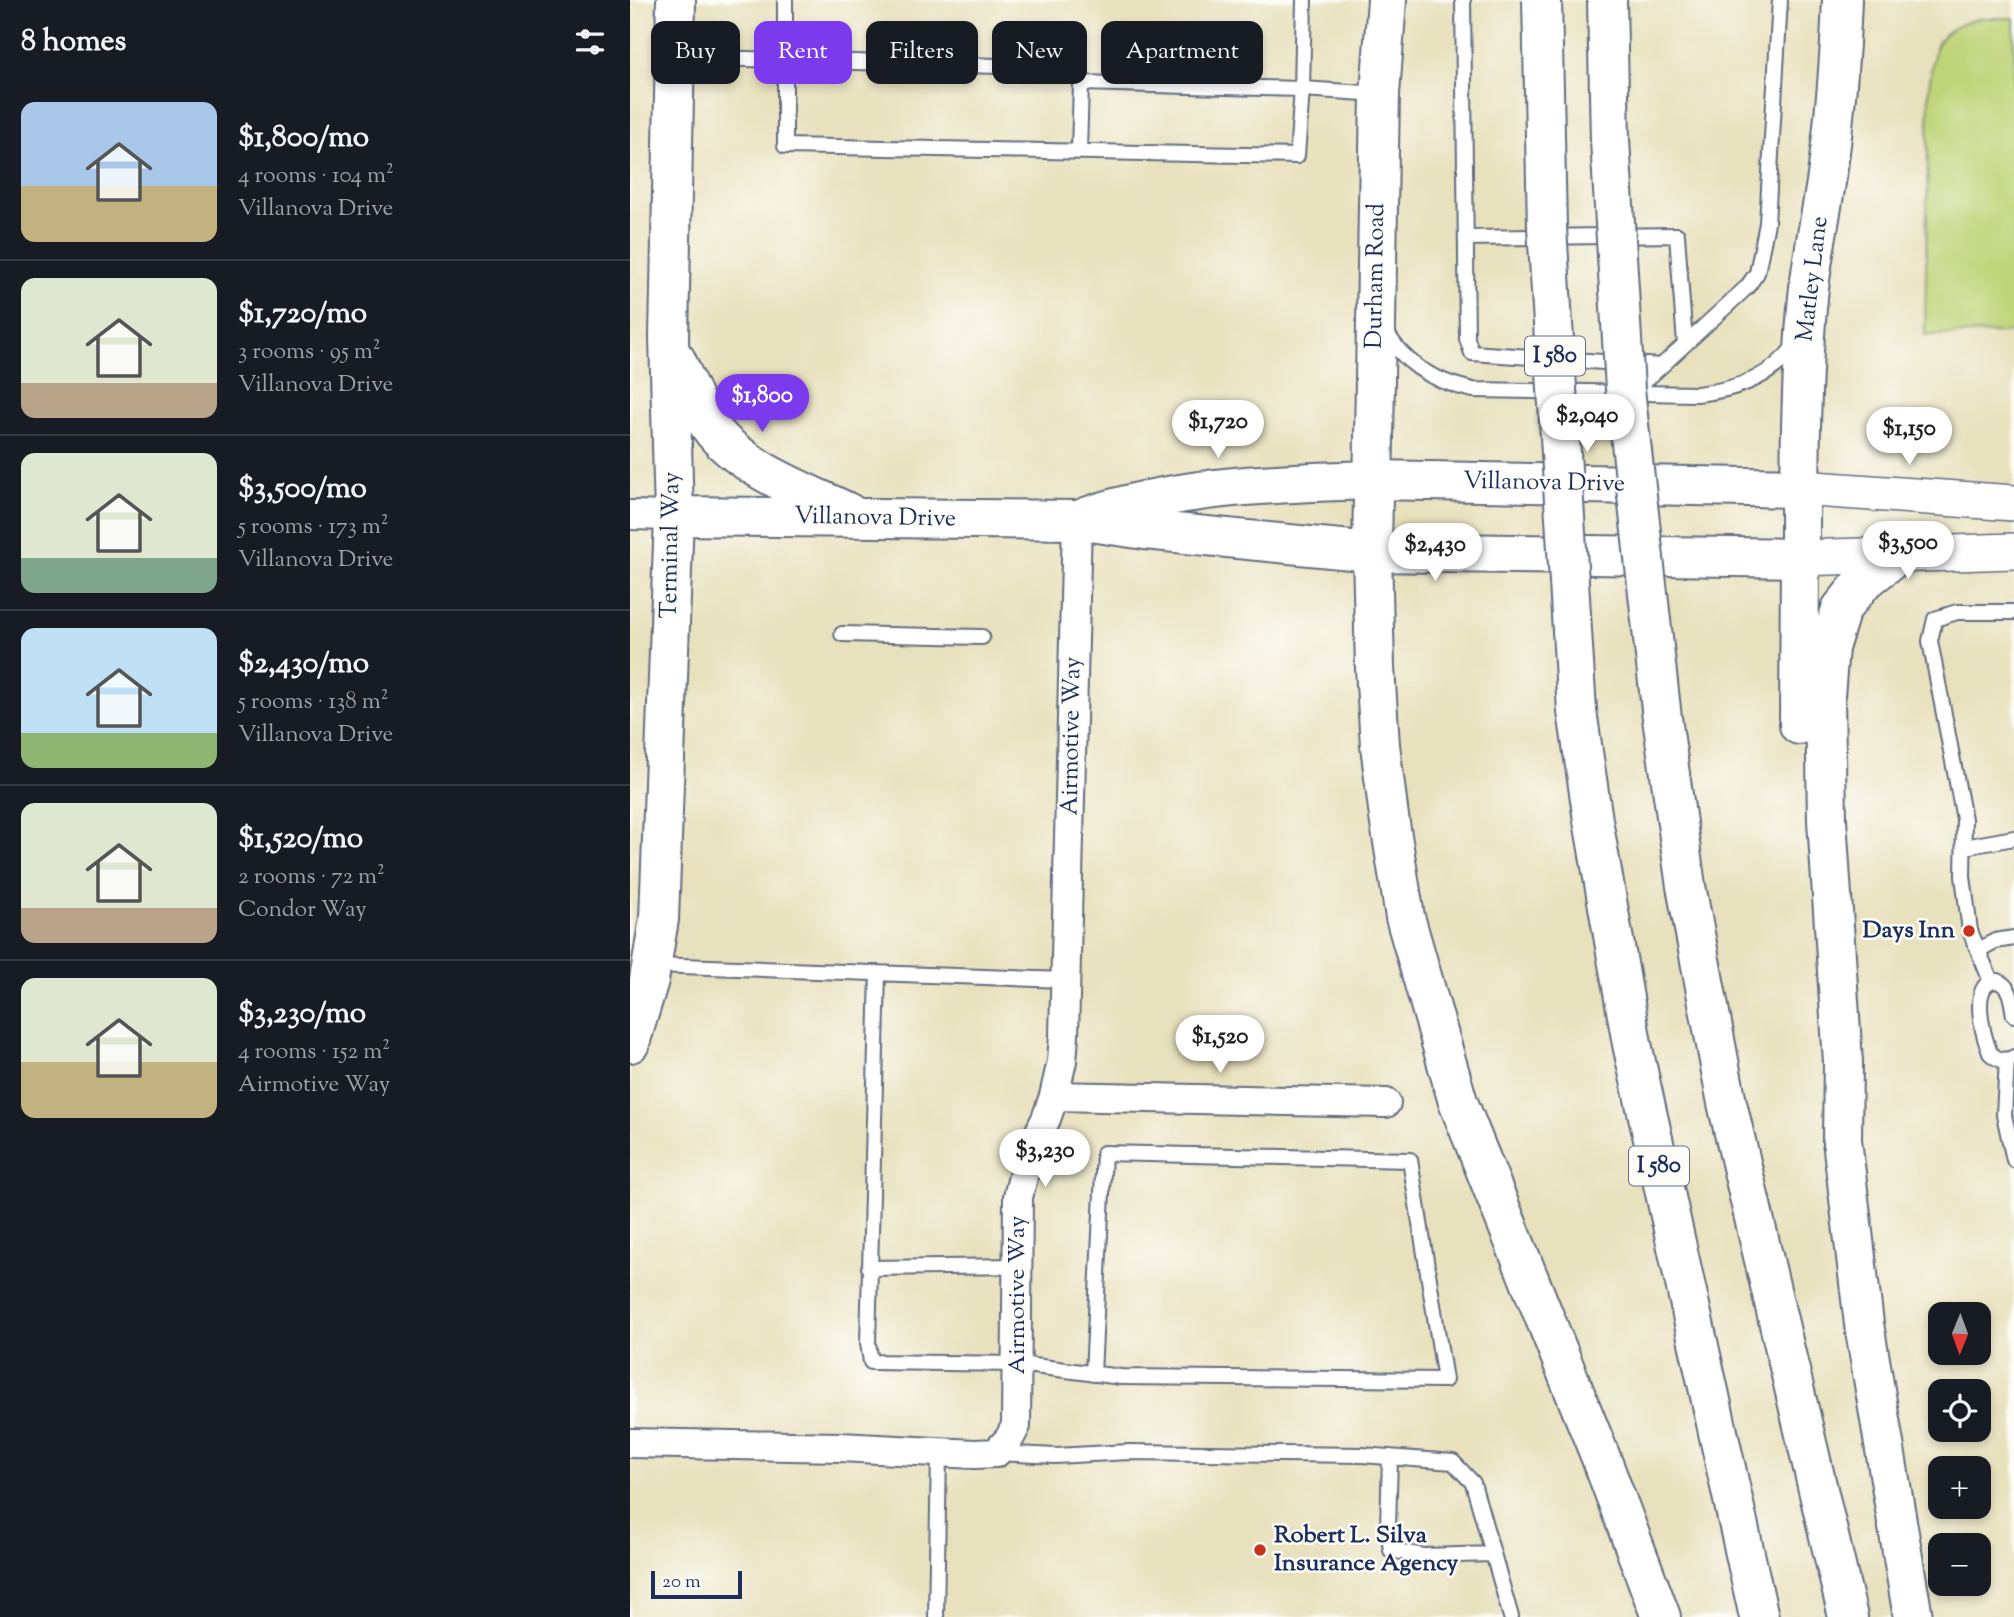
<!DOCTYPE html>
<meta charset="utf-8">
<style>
:root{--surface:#171b24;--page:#20242c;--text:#f1f3f6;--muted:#9ea1a6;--line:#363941;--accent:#7c3aed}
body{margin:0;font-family:"Sorts Mill Goudy",serif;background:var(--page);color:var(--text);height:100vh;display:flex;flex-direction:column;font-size:26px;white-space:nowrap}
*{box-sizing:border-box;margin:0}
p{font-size:23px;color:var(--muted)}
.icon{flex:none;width:38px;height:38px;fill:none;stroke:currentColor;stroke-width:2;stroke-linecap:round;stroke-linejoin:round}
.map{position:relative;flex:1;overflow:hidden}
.panel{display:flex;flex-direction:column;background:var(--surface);width:630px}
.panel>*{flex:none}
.top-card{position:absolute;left:21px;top:21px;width:665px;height:63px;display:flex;gap:14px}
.needle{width:46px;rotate:181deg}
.fabs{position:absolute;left:1298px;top:1302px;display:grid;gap:14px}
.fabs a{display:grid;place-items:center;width:63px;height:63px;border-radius:14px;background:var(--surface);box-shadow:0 4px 10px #0003;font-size:35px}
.scale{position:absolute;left:21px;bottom:18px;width:91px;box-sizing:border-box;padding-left:7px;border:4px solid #1b2f5e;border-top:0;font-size:19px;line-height:24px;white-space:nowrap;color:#1b2f5e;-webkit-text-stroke:5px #fdfcf7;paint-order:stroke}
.price{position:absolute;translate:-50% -60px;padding:0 16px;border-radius:24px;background:#fff;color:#222;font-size:23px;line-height:46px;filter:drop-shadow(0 2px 4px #0008)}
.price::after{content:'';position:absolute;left:50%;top:42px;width:21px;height:16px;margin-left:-10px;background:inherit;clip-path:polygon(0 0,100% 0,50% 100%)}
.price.on{background:var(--accent);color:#fff}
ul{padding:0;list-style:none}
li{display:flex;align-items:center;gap:21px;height:175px;padding:0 21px}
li+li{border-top:2px solid var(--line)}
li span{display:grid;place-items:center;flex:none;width:196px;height:140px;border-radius:14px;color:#555}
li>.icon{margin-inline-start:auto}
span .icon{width:84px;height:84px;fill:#fffc;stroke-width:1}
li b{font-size:30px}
h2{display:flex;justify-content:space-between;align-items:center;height:84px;padding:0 21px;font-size:30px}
.pill{padding:0 24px;border-radius:14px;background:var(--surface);box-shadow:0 4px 10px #0003;font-size:24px;line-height:63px}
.pill.on{background:var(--accent);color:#fff}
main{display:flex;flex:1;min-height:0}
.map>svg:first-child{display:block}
.green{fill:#bfd478;stroke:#6d826b;stroke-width:2}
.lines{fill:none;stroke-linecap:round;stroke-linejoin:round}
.service-casing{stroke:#636d7f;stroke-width:18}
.minor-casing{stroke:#636d7f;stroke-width:32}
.tertiary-casing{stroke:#636d7f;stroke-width:38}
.secondary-casing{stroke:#636d7f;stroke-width:42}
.primary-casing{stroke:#636d7f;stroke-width:42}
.motorway-casing{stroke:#636d7f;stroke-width:42}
.service{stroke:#fff;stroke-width:14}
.minor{stroke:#fff;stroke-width:28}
.tertiary{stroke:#fff;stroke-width:35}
.secondary{stroke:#fff;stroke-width:38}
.primary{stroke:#fff;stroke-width:38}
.motorway{stroke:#fff;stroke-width:38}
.motorway-bridge-casing{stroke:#636d7f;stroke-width:42;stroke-linecap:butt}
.motorway-bridge{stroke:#fff;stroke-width:38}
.poi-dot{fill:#c8321e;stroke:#fdfcf7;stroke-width:2.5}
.labels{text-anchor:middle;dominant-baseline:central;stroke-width:5;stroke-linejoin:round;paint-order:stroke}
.shield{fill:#fdfcf7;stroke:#5f6c8c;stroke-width:2}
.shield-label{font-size:23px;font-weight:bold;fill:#1b2f5e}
.street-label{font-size:24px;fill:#1b2f5e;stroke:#fdfcf7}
.poi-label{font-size:24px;font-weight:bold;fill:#1b2f5e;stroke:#fdfcf7;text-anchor:end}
</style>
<main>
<section class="panel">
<h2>8 homes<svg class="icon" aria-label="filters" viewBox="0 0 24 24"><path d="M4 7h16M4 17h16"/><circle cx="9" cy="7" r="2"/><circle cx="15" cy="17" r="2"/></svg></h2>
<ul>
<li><span style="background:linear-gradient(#a9c7e8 60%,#c2b280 0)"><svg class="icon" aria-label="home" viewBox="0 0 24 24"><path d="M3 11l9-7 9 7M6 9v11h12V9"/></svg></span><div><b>$1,800/mo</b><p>4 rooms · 104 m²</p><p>Villanova Drive</p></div></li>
<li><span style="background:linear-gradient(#dfe7d0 75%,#b9a48a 0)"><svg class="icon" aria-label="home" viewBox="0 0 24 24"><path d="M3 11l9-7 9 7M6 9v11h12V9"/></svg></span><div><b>$1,720/mo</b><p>3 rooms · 95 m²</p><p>Villanova Drive</p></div></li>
<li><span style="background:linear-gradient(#dfe7d0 75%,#7fa58c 0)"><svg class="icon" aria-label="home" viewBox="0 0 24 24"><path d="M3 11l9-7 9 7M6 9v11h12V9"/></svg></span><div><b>$3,500/mo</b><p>5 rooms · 173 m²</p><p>Villanova Drive</p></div></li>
<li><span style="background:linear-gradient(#bfe0f5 75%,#8fb573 0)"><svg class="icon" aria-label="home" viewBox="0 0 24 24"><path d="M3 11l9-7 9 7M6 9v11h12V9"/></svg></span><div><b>$2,430/mo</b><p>5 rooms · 138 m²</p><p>Villanova Drive</p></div></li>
<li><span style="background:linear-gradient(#dfe7d0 75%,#b9a48a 0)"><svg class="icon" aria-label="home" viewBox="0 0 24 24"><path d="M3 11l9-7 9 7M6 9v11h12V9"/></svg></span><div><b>$1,520/mo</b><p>2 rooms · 72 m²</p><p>Condor Way</p></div></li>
<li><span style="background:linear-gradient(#dfe7d0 60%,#c2b280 0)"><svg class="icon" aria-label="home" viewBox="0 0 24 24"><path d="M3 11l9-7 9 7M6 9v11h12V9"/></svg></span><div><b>$3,230/mo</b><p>4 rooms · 152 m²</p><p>Airmotive Way</p></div></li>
</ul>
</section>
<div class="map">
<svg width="1384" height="1617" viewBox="0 0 1384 1617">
<rect width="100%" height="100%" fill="#fdfcf7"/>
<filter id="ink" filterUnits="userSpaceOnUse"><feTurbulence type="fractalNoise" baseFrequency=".0143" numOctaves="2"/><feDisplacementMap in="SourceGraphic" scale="14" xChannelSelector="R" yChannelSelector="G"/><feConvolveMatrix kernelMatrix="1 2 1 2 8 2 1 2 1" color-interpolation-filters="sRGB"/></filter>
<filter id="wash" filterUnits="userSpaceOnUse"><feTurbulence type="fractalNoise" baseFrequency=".00686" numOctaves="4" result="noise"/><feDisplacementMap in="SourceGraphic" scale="28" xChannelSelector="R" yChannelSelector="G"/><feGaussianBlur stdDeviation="1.57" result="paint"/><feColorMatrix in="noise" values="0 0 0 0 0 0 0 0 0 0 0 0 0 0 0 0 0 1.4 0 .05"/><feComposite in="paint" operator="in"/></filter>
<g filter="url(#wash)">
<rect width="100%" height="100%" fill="#e8e1bd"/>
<path class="green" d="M 1351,18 L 1384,18 L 1384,331 L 1372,333 L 1295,335 L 1299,87 C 1305,43 1304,30 1351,18 Z"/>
</g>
<g filter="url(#ink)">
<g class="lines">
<g class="service-casing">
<path id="service" d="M 674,0 L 672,89 L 750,94
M 833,0 L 837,339 L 842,353 L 1031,366
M 47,57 L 444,68 L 451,83 L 672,89 L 667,156 L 155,146 L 155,0
M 449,152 L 451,83
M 836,238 L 1047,235 L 1055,344
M 755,329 C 772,364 806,382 843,390 L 1067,394 C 1105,390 1142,378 1164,346
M 1002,393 L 1117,287 L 1127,273 L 1137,223 L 1150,0
M 212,634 L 352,637
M 1334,847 L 1384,838
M 1349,950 L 1365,941 L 1384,938
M 24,965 L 435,980
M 248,973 L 238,1343 L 241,1362 L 388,1364 L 491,1377 L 815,1380 L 780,1160 L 474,1153 L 463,1374
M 1361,981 L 1340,931 L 1333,876 L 1334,819 L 1300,641 L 1305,619 L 1327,612 L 1384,612
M 1384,1015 C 1381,1001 1382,988 1368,981 C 1338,980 1353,1035 1360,1053 C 1367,1060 1375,1062 1384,1057
M 1377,1060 L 1374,1115 L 1384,1160
M 239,1268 L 388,1266
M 367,1453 L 425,1456 L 499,1452 L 732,1455 L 823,1462 L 843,1483 L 881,1617
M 760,1457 L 758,1528 L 761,1550 L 793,1556 L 863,1554
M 306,1617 L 309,1454"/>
</g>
<g class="minor-casing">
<path id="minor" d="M 0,515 L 44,516
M 424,1096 L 756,1103
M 0,1443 L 210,1447 L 345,1454 L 366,1453 L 379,1439 L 386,1426 L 388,1197 L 399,1153 L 416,1119 L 424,1096 L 432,1061 L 434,1036 L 447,520"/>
</g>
<g class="tertiary-casing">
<path id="tertiary" d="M 1170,488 L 1384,503
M 1170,558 L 1384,551"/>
</g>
<g class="secondary-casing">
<path id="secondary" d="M 46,360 C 57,384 67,411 84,432 C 115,470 176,492 219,513
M 44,516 L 447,520 L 515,530 L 742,552 L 1170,558
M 456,517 C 548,485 647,483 744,480 L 1170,488
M 0,1043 L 19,980 L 29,919 L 44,516 L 39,337 L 46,0"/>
</g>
<g class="primary-casing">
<path id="primary" d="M 742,552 L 750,94 L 757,0
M 1170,558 C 1170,471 1170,384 1178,297 C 1182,256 1191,216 1197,176 C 1205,118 1210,58 1212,0"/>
</g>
<g class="motorway-casing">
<path id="motorway" d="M 742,552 L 745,668 L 750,745 L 759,817 L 775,917 L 828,1102 L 971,1458 L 1031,1617
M 1270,553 L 1233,582 L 1211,609 L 1199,648 L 1195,696 L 1197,820 L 1213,1062 L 1212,1140 L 1234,1324 L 1283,1617
M 947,711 L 963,820 L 1002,1044 L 1129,1617
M 1032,718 L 1056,886 L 1097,1103 L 1218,1617
M 1169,725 L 1170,558"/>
</g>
<use href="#service" class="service"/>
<use href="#minor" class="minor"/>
<use href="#tertiary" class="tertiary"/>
<use href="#secondary" class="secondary"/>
<use href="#primary" class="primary"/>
<use href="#motorway" class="motorway"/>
<g class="motorway-bridge-casing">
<path id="motorway-bridge" d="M 912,0 L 917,227 L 947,711
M 977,0 L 980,140 L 995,389 L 1032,718"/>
</g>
<use href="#motorway-bridge" class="motorway-bridge"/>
</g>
</g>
<g class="poi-dot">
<circle cx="1339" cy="931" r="7"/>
<circle cx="630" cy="1550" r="7"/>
</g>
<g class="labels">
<g class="shield">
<rect x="895" y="336.5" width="60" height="39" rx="5"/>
<rect x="999" y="1146.5" width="60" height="39" rx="5"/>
</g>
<g class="shield-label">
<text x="925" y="356">I 580</text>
<text x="1029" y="1166">I 580</text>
</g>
<g class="street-label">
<text transform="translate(746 276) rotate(-89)">Durham Road</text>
<text transform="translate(1183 279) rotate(-83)">Matley Lane</text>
<text transform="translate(914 483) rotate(1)">Villanova Drive</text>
<text transform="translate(245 518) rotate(1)">Villanova Drive</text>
<text transform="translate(41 545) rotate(-89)">Terminal Way</text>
<text transform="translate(442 736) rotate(-89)">Airmotive Way</text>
<text transform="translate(388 1295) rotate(-90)">Airmotive Way</text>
</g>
<g class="poi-label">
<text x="1325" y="931">Days Inn</text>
<text x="644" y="1536" text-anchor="start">Robert L. Silva<tspan x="644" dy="28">Insurance Agency</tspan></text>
</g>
</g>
</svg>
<div class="fabs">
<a><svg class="needle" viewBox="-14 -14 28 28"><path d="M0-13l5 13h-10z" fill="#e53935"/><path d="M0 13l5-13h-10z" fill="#9ea1a6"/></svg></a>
<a><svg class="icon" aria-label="locate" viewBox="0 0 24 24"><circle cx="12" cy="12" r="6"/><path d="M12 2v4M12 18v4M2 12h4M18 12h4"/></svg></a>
<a>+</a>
<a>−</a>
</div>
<div class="scale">20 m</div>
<b class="price on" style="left:132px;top:434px">$1,800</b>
<b class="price" style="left:957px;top:454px">$2,040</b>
<b class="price" style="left:588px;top:460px">$1,720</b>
<b class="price" style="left:1279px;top:467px">$1,150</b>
<b class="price" style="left:1278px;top:581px">$3,500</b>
<b class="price" style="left:805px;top:583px">$2,430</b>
<b class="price" style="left:590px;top:1075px">$1,520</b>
<b class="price" style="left:415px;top:1189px">$3,230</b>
<div class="top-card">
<a class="pill">Buy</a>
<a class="pill on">Rent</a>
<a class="pill">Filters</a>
<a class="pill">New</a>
<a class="pill">Apartment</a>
</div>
</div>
</main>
